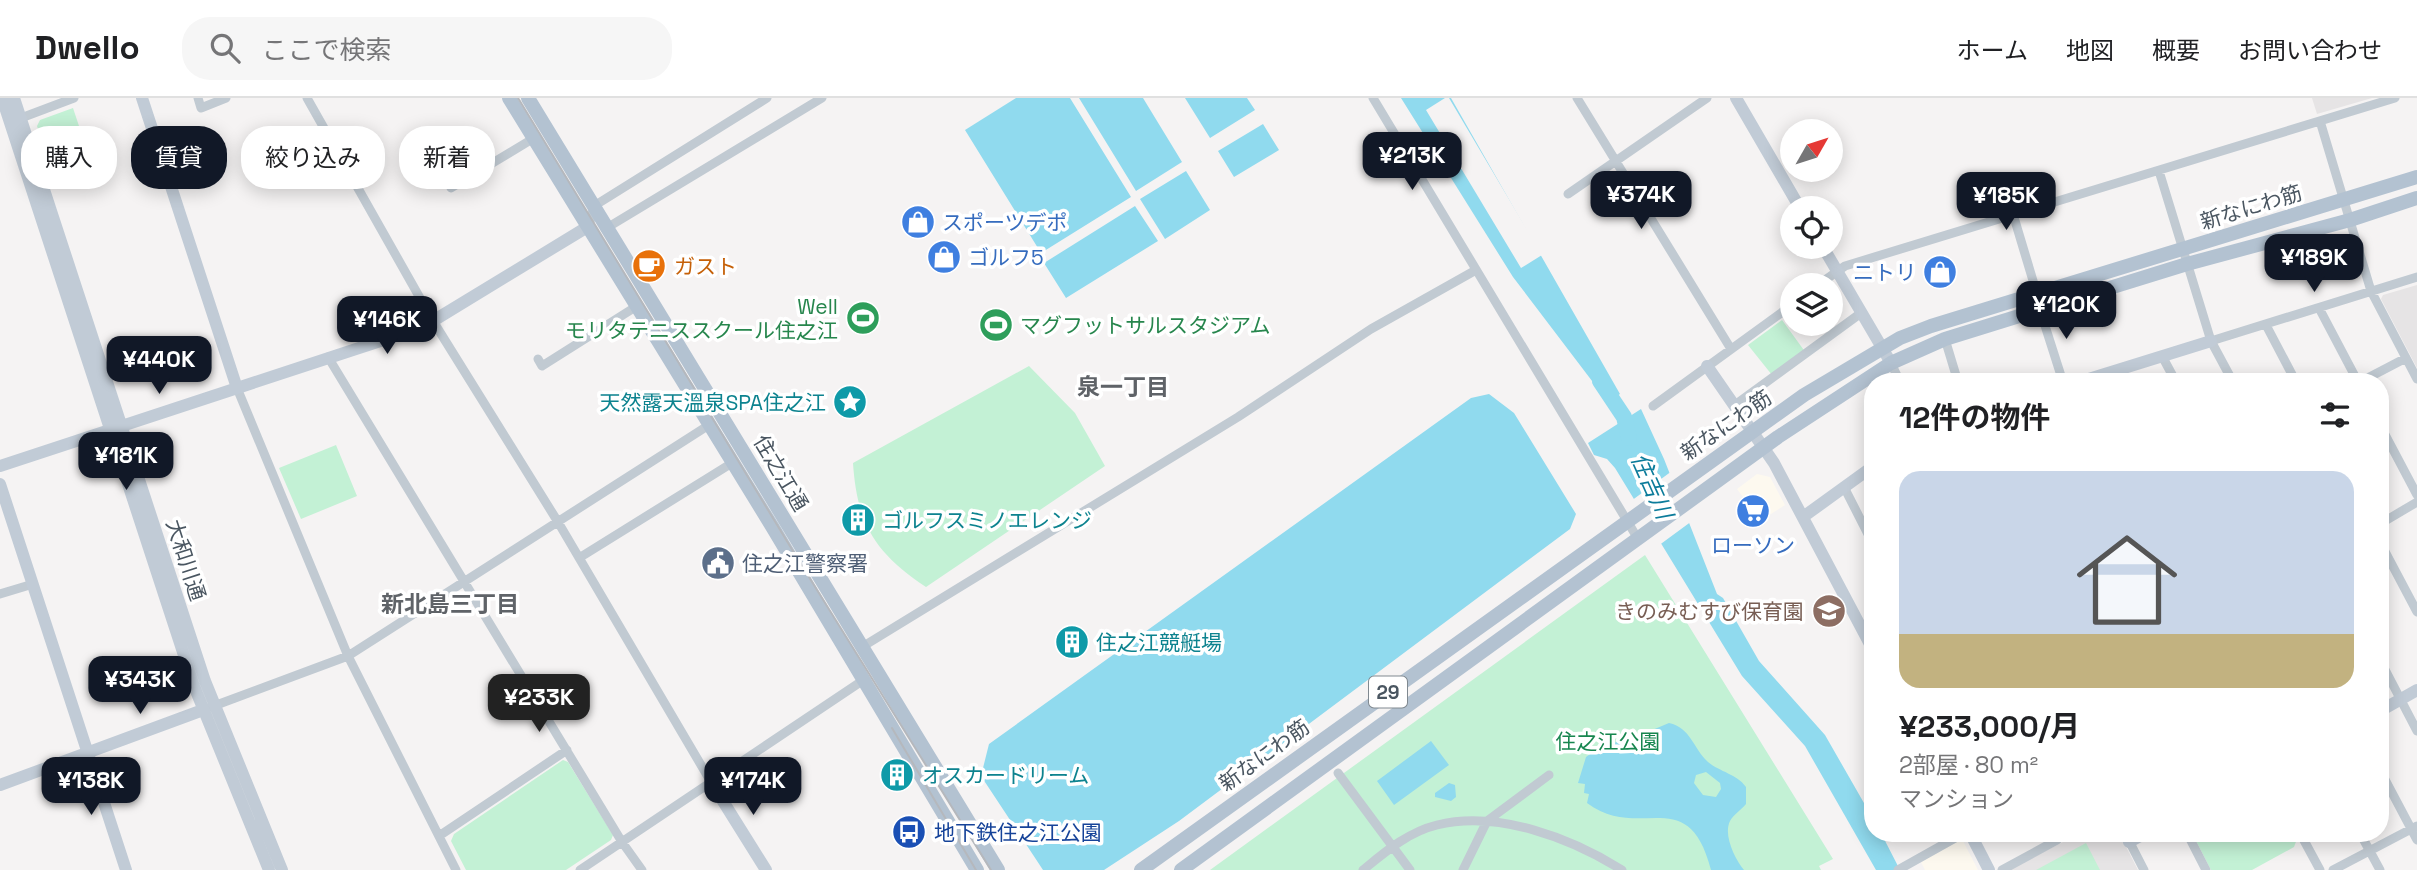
<!DOCTYPE html>
<html lang="ja">
<meta charset="utf-8">
<style>
:root{--surface:#fff;--page:#f6f6f6;--text:#202124;--muted:#757577;--line:#e0e0e0;--accent:#111827}
body{margin:0;font-family:"Space Grotesk","Noto Sans JP",sans-serif;background:var(--page);color:var(--text);height:100vh;display:flex;flex-direction:column;font-size:26px;white-space:nowrap}
*{box-sizing:border-box;margin:0}
p{font-size:23px;color:var(--muted)}
.icon{flex:none;width:38px;height:38px;fill:none;stroke:currentColor;stroke-width:2;stroke-linecap:round;stroke-linejoin:round}
.map{position:relative;flex:1;overflow:hidden}
.side{position:absolute;left:1864px;top:275px;width:525px;height:469px;display:flex;flex-direction:column;background:var(--surface);border-radius:28px;box-shadow:0 4px 18px #0003}
.side>*{flex:none}
.hud{position:absolute;left:21px;top:28px;width:665px;height:63px;display:flex;gap:14px}
.needle{width:46px;rotate:51deg}
.buttons{position:absolute;left:1780px;top:21px;display:grid;gap:14px}
.buttons a{display:grid;place-items:center;width:63px;height:63px;border-radius:50%;background:var(--surface);box-shadow:0 4px 18px #0003;font-size:35px}
.price{position:absolute;translate:-50% -60px;padding:0 16px;border-radius:14px;background:var(--accent);color:#fff;font-size:23px;line-height:46px;filter:drop-shadow(0 2px 4px #0008)}
.price::after{content:'';position:absolute;left:50%;top:42px;width:21px;height:16px;margin-left:-10px;background:inherit;clip-path:polygon(0 0,100% 0,50% 100%)}
.price.current{background:#222;color:#fff}
ul{padding:0;list-style:none}
li{display:grid;align-content:center;gap:14px;height:371px;padding:0 35px}
li+li{border-top:2px solid var(--line)}
li span{display:grid;place-items:center;height:217px;border-radius:21px;color:#555}
li>.icon{margin-inline-start:auto}
span .icon{width:126px;height:126px;fill:#fffc;stroke-width:1}
li b{font-size:30px}
h2{display:flex;justify-content:space-between;align-items:center;height:84px;padding:0 35px;font-size:30px}
.tag{padding:0 24px;border-radius:28px;background:var(--surface);box-shadow:0 4px 18px #0003;font-size:24px;line-height:63px}
.tag.current{background:var(--accent);color:#fff}
header{display:flex;align-items:center;gap:42px;box-sizing:border-box;height:98px;padding:0 35px;background:var(--surface);border-bottom:2px solid var(--line)}
header strong{font-size:33px}
nav{display:flex;gap:38px;margin-inline-start:auto;font-size:24px}
.search{width:490px;height:63px;background:var(--page);display:flex;align-items:center;gap:18px;box-sizing:border-box;padding:0 24px;border-radius:28px;color:var(--muted);font-size:26px}
.map>svg:first-child{display:block}
.commercial{fill:#fdf9ef}
.education{fill:#e6e4e5}
.green{fill:#c3f1d5}
.water{fill:#90daee;fill-rule:evenodd}
.pier{fill:#f5f3f3}
.lines{fill:none;stroke-linecap:round;stroke-linejoin:round}
.river{stroke:#90daee;stroke-width:16}
.street{stroke:#c1cad2;stroke-width:9}
.secondary{stroke:#c1cbd6;stroke-width:12}
.primary{stroke:#b3c2d1;stroke-width:14}
.tram{stroke:#b5b8bd;stroke-width:2}
.labels{text-anchor:middle;dominant-baseline:central;stroke-width:7;stroke-linejoin:round;paint-order:stroke}
.shield{fill:#fff;stroke:#808990;stroke-width:2}
.shield-label{font-size:19px;font-weight:bold;fill:#4a5661}
.street-label{font-size:21px;fill:#4a5661;stroke:#fff}
.shop-label{font-size:21px;fill:#366cbe;stroke:#fff;text-anchor:start}
.food-label{font-size:21px;fill:#c56008;stroke:#fff;text-anchor:start}
.leisure-label{font-size:21px;fill:#27864d;stroke:#fff;text-anchor:end}
.culture-label{font-size:21px;fill:#0d838f;stroke:#fff;text-anchor:start}
.service-label{font-size:21px;fill:#4e5e75;stroke:#fff;text-anchor:start}
.education-label{font-size:21px;fill:#785e54;stroke:#fff;text-anchor:end}
.park-label{font-size:21px;fill:#17864f;stroke:#fff}
.transit-label{font-size:21px;fill:#164399;stroke:#fff;text-anchor:start}
.neighbourhood-label{font-size:23px;font-weight:bold;fill:#5f6368;stroke:#fff}
.water-label{font-size:23px;font-style:italic;fill:#0c7c9b;stroke:#fff}
</style>
<header>
<strong>Dwello</strong>
<div class="search"><svg class="icon" aria-label="search" viewBox="0 0 24 24"><circle cx="10" cy="10" r="6"/><path d="M15 15l6 6"/></svg>ここで検索</div>
<nav><a>ホーム</a><a>地図</a><a>概要</a><a>お問い合わせ</a></nav>
</header>
<div class="map">
<svg width="2417" height="772" viewBox="0 0 2417 772">
<rect width="100%" height="100%" fill="#f5f3f3"/>
<path class="commercial" d="M 1757,376 L 1770,379 L 1785,407 L 1752,428 L 1740,407 L 1746,403 L 1737,391 Z
M 1962,741 L 1978,772 L 1925,772 L 1921,764 Z"/>
<path class="education" d="M 2312,0 L 2372,0 L 2317,16 Z
M 2417,187 L 2417,270 L 2381,201 L 2383,197 Z
M 2059,735 L 2119,735 L 2138,772 L 2009,772 L 2063,744 Z"/>
<path class="green" d="M 73,10 L 86,49 L 48,62 L 37,28 L 40,22 Z
M 1782,222 L 1806,255 L 1772,277 L 1748,247 Z
M 1029,268 L 1075,315 L 1105,368 L 926,489 C 875,455 857,426 853,365 Z
M 336,347 L 357,398 L 301,421 L 279,370 Z
M 1645,457 L 1833,761 L 1819,768 L 1821,772 L 1210,772 Z
M 563,662 L 568,664 L 613,737 L 611,742 L 566,772 L 466,772 L 451,743 L 454,736 Z
M 2192,735 L 2294,735 L 2297,741 L 2294,749 L 2252,772 L 2211,772 Z
M 2086,745 L 2100,772 L 2036,772 Z"/>
<path class="water" d="M 1016,0 L 1070,0 L 1131,99 L 1041,155 L 965,32 Z
M 1079,0 L 1143,0 L 1182,64 L 1136,93 Z
M 1185,0 L 1247,0 L 1255,12 L 1210,40 Z
M 1401,0 L 1451,0 L 1620,296 L 1608,304 L 1513,179 Z
M 1263,26 L 1279,52 L 1234,79 L 1218,53 Z
M 1186,73 L 1210,112 L 1165,141 L 1140,101 Z
M 1135,108 L 1158,143 L 1066,200 L 1044,165 Z
M 1489,296 L 1514,315 L 1576,416 L 1570,431 L 1179,723 L 1104,772 L 1043,772 L 981,678 L 989,646 L 1471,300 Z
M 1641,311 L 1664,361 L 1717,496 L 1723,500 L 1759,563 L 1825,637 L 1872,719 L 1872,735 L 1881,735 L 1900,772 L 1876,772 L 1805,648 L 1742,578 L 1615,370 L 1607,361 L 1594,357 L 1588,345 Z
M 1669,625 C 1691,630 1693,650 1708,664 C 1720,674 1737,676 1746,689 L 1746,706 C 1741,712 1734,716 1730,723 C 1723,737 1735,761 1744,772 L 1711,772 C 1688,683 1640,745 1587,705 L 1589,696 L 1584,695 L 1585,686 L 1578,685 L 1586,659 L 1596,652 L 1599,656 L 1623,639 L 1626,643 ZM 1706,674 L 1720,685 L 1721,691 L 1716,699 L 1703,697 L 1694,685 L 1696,677 Z
M 1431,643 L 1449,667 L 1394,707 L 1377,683 Z
M 1449,685 L 1455,687 L 1456,699 L 1451,703 L 1435,699 L 1435,695 Z"/>
<path class="pier" d="M 1445,0 L 1449,0 L 1542,157 L 1521,170 L 1426,12 Z
M 1672,373 L 1692,423 L 1658,448 L 1631,403 Z"/>
<g class="lines">
<path class="river" d="M 1600,283 L 1624,319 L 1629,340"/>
<path class="street" d="M 198,0 L 201,10 L 226,0
M 307,0 L 433,223 L 558,424 L 711,684
M 1373,0 L 1638,441
M 1577,0 L 1731,251
M 21,20 L 74,0
M 2320,23 L 2371,193 L 2417,281
M 2159,73 L 2211,243 L 2233,284
M 451,90 L 534,40
M 1568,96 L 1707,0
M 2013,116 L 2037,196
M 591,129 L 589,128 L 594,108 L 767,0
M 605,131 L 822,0
M 1818,187 L 1845,168 L 2395,0
M 2319,210 L 2358,284
M 2040,212 L 2063,284
M 2266,227 L 2296,284
M 1945,241 L 1958,284
M 2211,243 L 2417,179
M 2162,258 L 2176,284
M 328,259 L 622,744 L 642,772
M 538,261 L 542,268 L 637,208
M 1891,265 L 1900,284
M 2117,272 L 2123,284
M 2360,284 L 2406,260
M 237,290 L 348,558 L 456,772
M 1735,307 L 1861,215
M 1653,308 L 1792,207
M 2380,327 L 2417,397
M 1865,374 L 1872,390
M 1844,389 L 1872,444
M 2380,426 L 2417,404
M 2380,444 L 2417,514
M 579,460 L 732,365
M 0,496 L 33,486
M 862,549 L 1238,319 L 1371,231 L 1476,172
M 2380,562 L 2417,633
M 211,609 L 348,558 L 709,327
M 2380,672 L 2417,742
M 1338,675 L 1410,772
M 2125,735 L 2144,772
M 2187,735 L 2206,772
M 2300,735 L 2320,772
M 2360,735 L 2380,772
M 439,738 L 567,652
M 580,772 L 865,581
M 1363,772 C 1385,754 1408,734 1437,727 C 1498,712 1571,740 1622,772
M 1463,772 L 1487,723 L 1549,677
M 1898,772 L 1964,735
M 2002,772 L 2057,742 L 2054,735
M 2333,772 L 2417,728"/>
<path class="secondary" d="M 2,0 L 194,588 L 269,772
M 14,0 L 205,583 L 282,772
M 142,0 L 237,290
M 1736,0 L 1800,110
M 1823,149 L 1891,265
M 1707,268 L 1774,365 L 1872,550
M 2079,284 L 2211,243
M 0,368 L 423,229 L 589,128
M 0,386 L 126,772
M 1803,419 L 1872,369
M 2380,613 L 2417,592
M 711,684 L 766,772
M 0,687 L 203,612
M 1970,735 L 1989,772
M 2129,744 L 2146,735"/>
<path class="primary" d="M 509,0 L 773,430 L 977,772
M 528,0 L 998,772
M 1141,772 L 1804,297 L 1900,240 L 1931,228 L 2417,79
M 1181,772 L 1778,339 L 1891,265 L 1945,241 L 2187,166 L 2350,122 L 2417,100"/>
<path class="tram" d="M 518,0 L 799,463 L 991,772
M 892,630 L 976,772"/>
</g>
<defs>
<g id="shop-disc" transform="scale(1.75)"><circle r="9.5" fill="#3f7fe0" stroke="#fff"/><path d="M-5-2.5h2.3a2.7 3.5 0 0 1 5.4 0H5L5.5 6h-11ZM-1.5-2.5h3a1.5 2.3 0 0 0-3 0Z" fill="#fff"/></g>
<g id="cafe-disc" transform="scale(1.75)"><circle r="9.5" fill="#e8710a" stroke="#fff"/><path d="M-5.5-4.5H6V0H3Q3 3.5 0 3.5H-2.5Q-5.5 3.5-5.5 0ZM3-3.2v2h1.7v-2ZM-6 4.5H4V6H-6Z" fill="#fff"/></g>
<g id="stadium-disc" transform="scale(1.75)"><circle r="9.5" fill="#2e9e5b" stroke="#fff"/><path d="M0-5a6.5 5 0 1 0 0 10a6.5 5 0 1 0 0-10ZM-3.5-1.8h7v3.6h-7Z" fill="#fff"/></g>
<g id="sight-disc" transform="scale(1.75)"><circle r="9.5" fill="#0f9aa8" stroke="#fff"/><path d="M0-6L1.8-2.2L6-1.7L2.9 1.2L3.7 5.4L0 3.3L-3.7 5.4L-2.9 1.2L-6-1.7L-1.8-2.2Z" fill="#fff"/></g>
<g id="supermarket-disc" transform="scale(1.75)"><circle r="9.5" fill="#3f7fe0" stroke="#fff"/><path d="M-6-5.5h2.5l.6 2H6L4.5 2H-2.5L-4.4-4H-6ZM-1.5 3.2a1.3 1.3 0 1 0 .1 0ZM3 3.2a1.3 1.3 0 1 0 .1 0Z" fill="#fff"/></g>
<g id="building-disc" transform="scale(1.75)"><circle r="9.5" fill="#0f9aa8" stroke="#fff"/><path d="M-4-6H4V6H1V3H-1V6H-4ZM-2.5-4.3h1.7v1.8h-1.7ZM.8-4.3h1.7v1.8H.8ZM-2.5-1h1.7V.8h-1.7ZM.8-1h1.7V.8H.8Z" fill="#fff"/></g>
<g id="civic-disc" transform="scale(1.75)"><circle r="9.5" fill="#5c6f8a" stroke="#fff"/><path d="M-.6-6.5H3V-4.5H.6V-3L4-1V1h2V6H-6V1h2V-1L-.6-3ZM-1.2 2.5V6h2.4V2.5Z" fill="#fff"/></g>
<g id="school-disc" transform="scale(1.75)"><circle r="9.5" fill="#8d6e63" stroke="#fff"/><path d="M0-5L7-2L0 1L-7-2ZM-4 1L0 2.5L4 1V4Q0 6-4 4Z" fill="#fff"/></g>
<g id="bus-disc" transform="scale(1.75)"><circle r="9.5" fill="#1a4fb4" stroke="#fff"/><path d="M-5-6H5V4H4V6H2V4H-2V6H-4V4H-5ZM-3.5-4V0h7V-4ZM-3.5 1.2v1.5H-2V1.2ZM2 1.2v1.5H3.5V1.2Z" fill="#fff"/></g>
</defs>
<g fill-rule="evenodd">
<use href="#shop-disc" x="918" y="124"/>
<use href="#shop-disc" x="944" y="159"/>
<use href="#cafe-disc" x="649" y="168"/>
<use href="#shop-disc" x="1940" y="174"/>
<use href="#stadium-disc" x="863" y="220"/>
<use href="#stadium-disc" x="996" y="227"/>
<use href="#sight-disc" x="850" y="304"/>
<use href="#supermarket-disc" x="1753" y="413"/>
<use href="#building-disc" x="858" y="422"/>
<use href="#civic-disc" x="718" y="465"/>
<use href="#school-disc" x="1829" y="513"/>
<use href="#building-disc" x="1072" y="544"/>
<use href="#building-disc" x="897" y="677"/>
<use href="#bus-disc" x="909" y="734"/>
</g>
<g class="labels">
<rect class="shield" x="1369" y="578.5" width="38" height="31" rx="5"/>
<g class="shield-label">
<text x="1388" y="594">29</text>
</g>
<g class="street-label">
<text transform="translate(2251 109) rotate(-17)">新なにわ筋</text>
<text transform="translate(1726 327) rotate(-35)">新なにわ筋</text>
<text transform="translate(781 375) rotate(59)">住之江通</text>
<text transform="translate(186 462) rotate(72)">大和川通</text>
<text transform="translate(1264 657) rotate(-36)">新なにわ筋</text>
</g>
<g class="shop-label">
<text x="942" y="124">スポーツデポ</text>
<text x="968" y="159">ゴルフ5</text>
<text x="1916" y="174" text-anchor="end">ニトリ</text>
<text x="1753" y="447" text-anchor="middle">ローソン</text>
</g>
<g class="food-label">
<text x="674" y="168">ガスト</text>
</g>
<g class="leisure-label">
<text x="838" y="208">Well<tspan x="838" dy="24">モリタテニススクール住之江</tspan></text>
<text x="1020" y="227" text-anchor="start">マグフットサルスタジアム</text>
</g>
<g class="culture-label">
<text x="826" y="304" text-anchor="end">天然露天溫泉SPA住之江</text>
<text x="882" y="422">ゴルフスミノエレンジ</text>
<text x="1096" y="544">住之江競艇場</text>
<text x="922" y="677">オスカードリーム</text>
</g>
<g class="service-label">
<text x="742" y="465">住之江警察署</text>
</g>
<g class="education-label">
<text x="1804" y="513">きのみむすび保育園</text>
</g>
<g class="park-label">
<text x="1608" y="643">住之江公園</text>
</g>
<g class="transit-label">
<text x="934" y="734">地下鉄住之江公園</text>
</g>
<g class="neighbourhood-label">
<text x="1123" y="289">泉一丁目</text>
<text x="450" y="506">新北島三丁目</text>
</g>
<g class="water-label">
<text transform="translate(1652 388) rotate(66)">住吉川</text>
</g>
</g>
</svg>
<div class="buttons">
<a><svg class="needle" viewBox="-14 -14 28 28"><path d="M0-13l5 13h-10z" fill="#e53935"/><path d="M0 13l5-13h-10z" fill="#757577"/></svg></a>
<a><svg class="icon" aria-label="locate" viewBox="0 0 24 24"><circle cx="12" cy="12" r="6"/><path d="M12 2v4M12 18v4M2 12h4M18 12h4"/></svg></a>
<a><svg class="icon" aria-label="layers" viewBox="0 0 24 24"><path d="M12 4l9 5-9 5-9-5zM3 14l9 5 9-5"/></svg></a>
</div>
<b class="price" style="left:1412px;top:94px">¥213K</b>
<b class="price" style="left:1641px;top:133px">¥374K</b>
<b class="price" style="left:2006px;top:134px">¥185K</b>
<b class="price" style="left:2314px;top:196px">¥189K</b>
<b class="price" style="left:2066px;top:243px">¥120K</b>
<b class="price" style="left:387px;top:258px">¥146K</b>
<b class="price" style="left:159px;top:298px">¥440K</b>
<b class="price" style="left:126px;top:394px">¥181K</b>
<b class="price" style="left:140px;top:618px">¥343K</b>
<b class="price current" style="left:539px;top:636px">¥233K</b>
<b class="price" style="left:91px;top:719px">¥138K</b>
<b class="price" style="left:753px;top:719px">¥174K</b>
<div class="hud">
<a class="tag">購入</a>
<a class="tag current">賃貸</a>
<a class="tag">絞り込み</a>
<a class="tag">新着</a>
</div>
<section class="side">
<h2>12件の物件<svg class="icon" aria-label="filters" viewBox="0 0 24 24"><path d="M4 7h16M4 17h16"/><circle cx="9" cy="7" r="2"/><circle cx="15" cy="17" r="2"/></svg></h2>
<ul>
<li><span style="background:linear-gradient(#c9d6e8 75%,#c2b280 0)"><svg class="icon" aria-label="home" viewBox="0 0 24 24"><path d="M3 11l9-7 9 7M6 9v11h12V9"/></svg></span><div><b>¥233,000/月</b><p>2部屋 · 80 m²</p><p>マンション</p></div></li>
</ul>
</section>
</div>
